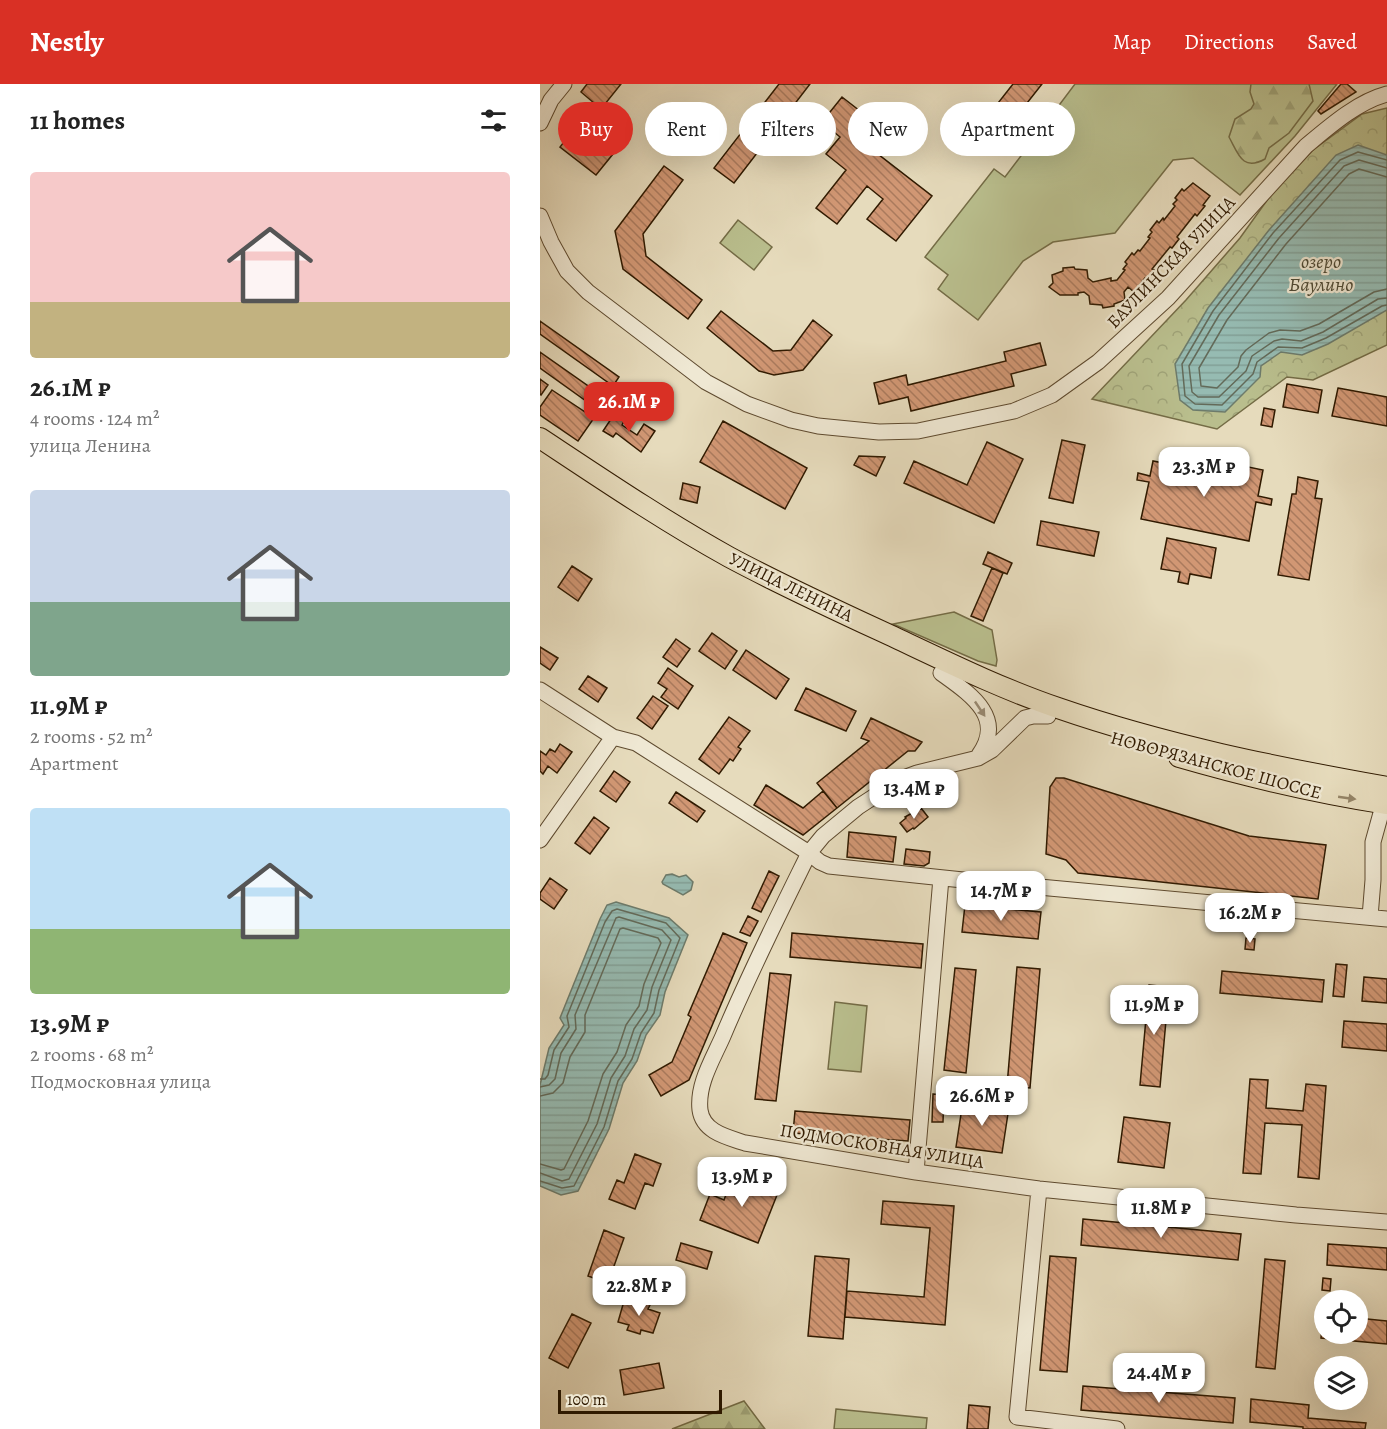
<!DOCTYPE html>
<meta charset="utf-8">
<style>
:root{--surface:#fff;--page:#f2f2f2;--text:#222;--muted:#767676;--accent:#d93025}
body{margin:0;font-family:Alegreya,serif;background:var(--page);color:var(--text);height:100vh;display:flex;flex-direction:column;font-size:22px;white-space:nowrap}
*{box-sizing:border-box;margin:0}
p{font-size:20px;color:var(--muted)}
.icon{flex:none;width:33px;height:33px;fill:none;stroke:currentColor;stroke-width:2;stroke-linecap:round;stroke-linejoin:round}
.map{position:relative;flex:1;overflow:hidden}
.details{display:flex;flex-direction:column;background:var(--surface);width:540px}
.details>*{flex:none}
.hud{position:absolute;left:18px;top:18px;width:570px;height:54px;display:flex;gap:12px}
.controls{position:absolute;left:774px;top:1206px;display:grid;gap:12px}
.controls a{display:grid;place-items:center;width:54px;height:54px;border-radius:50%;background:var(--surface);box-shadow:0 6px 24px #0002;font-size:30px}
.scale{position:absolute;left:18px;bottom:15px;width:164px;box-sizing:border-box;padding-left:6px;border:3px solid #301a00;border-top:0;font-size:16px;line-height:21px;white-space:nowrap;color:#301a00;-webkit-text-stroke:4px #efe8d3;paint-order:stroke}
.price{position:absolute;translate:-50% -51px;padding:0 14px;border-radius:12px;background:#fff;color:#222;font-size:20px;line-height:39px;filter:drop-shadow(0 2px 3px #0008)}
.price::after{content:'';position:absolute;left:50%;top:36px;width:18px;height:14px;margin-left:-9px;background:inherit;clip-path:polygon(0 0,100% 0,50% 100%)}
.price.current{background:var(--accent);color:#fff}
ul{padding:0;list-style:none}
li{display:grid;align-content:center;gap:12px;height:318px;padding:0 30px}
li span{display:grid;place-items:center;height:186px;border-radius:6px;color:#555}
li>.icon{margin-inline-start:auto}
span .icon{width:108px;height:108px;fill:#fffc;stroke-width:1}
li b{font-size:26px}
h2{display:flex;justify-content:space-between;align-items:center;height:72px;padding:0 30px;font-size:26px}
.chip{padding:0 21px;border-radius:27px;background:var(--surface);box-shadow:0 6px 24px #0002;font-size:21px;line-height:54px}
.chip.current{background:var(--accent);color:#fff}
header{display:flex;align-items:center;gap:36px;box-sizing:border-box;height:84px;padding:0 30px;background:var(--accent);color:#fff}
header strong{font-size:28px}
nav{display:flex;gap:33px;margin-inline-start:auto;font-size:21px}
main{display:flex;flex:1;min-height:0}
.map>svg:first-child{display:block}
.grass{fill:#b9be8d;stroke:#746c46;stroke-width:1.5}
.forest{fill:url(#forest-firs);stroke:#746c46;stroke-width:1.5}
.park{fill:url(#park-crowns);stroke:#746c46;stroke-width:1.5}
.water{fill:url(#water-rules);stroke:#6d7b6b;stroke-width:1.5}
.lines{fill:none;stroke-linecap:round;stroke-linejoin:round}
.shore{stroke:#636a59;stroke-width:1.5}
.building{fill:url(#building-back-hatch);stroke:#301a00;stroke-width:1.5}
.minor-casing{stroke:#5e4a2f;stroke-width:17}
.major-casing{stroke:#301a00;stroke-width:22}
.minor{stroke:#efe8d3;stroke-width:15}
.major{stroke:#e6dbbc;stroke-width:20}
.oneway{fill:#998b74}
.oneway2{fill:#948467}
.labels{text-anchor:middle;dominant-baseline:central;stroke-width:4.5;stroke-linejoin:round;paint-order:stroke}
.street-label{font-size:18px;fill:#301a00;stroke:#efe8d3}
.water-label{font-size:20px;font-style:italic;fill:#4f4a35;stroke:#efe8d3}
</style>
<header>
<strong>Nestly</strong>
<nav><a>Map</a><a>Directions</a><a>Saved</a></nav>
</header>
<main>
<section class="details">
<h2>11 homes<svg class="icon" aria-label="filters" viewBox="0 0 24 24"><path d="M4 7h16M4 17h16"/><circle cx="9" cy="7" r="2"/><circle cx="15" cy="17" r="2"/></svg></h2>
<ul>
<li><span style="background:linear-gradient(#f6c9c9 70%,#c2b280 0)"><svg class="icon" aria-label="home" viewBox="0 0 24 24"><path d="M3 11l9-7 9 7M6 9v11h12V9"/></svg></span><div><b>26.1M ₽</b><p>4 rooms · 124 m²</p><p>улица Ленина</p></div></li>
<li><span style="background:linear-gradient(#c9d6e8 60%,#7fa58c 0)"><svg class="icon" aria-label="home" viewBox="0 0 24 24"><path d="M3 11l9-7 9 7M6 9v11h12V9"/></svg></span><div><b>11.9M ₽</b><p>2 rooms · 52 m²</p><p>Apartment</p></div></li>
<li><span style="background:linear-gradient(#bfe0f5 65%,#8fb573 0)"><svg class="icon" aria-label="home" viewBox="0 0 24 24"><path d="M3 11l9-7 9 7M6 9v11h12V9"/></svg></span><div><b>13.9M ₽</b><p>2 rooms · 68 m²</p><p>Подмосковная улица</p></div></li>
</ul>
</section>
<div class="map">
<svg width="847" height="1345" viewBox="0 0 847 1345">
<defs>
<pattern id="forest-firs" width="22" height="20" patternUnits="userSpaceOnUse" patternTransform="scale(1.5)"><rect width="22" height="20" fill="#b9be8d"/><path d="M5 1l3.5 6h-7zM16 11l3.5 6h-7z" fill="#9fa378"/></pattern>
<pattern id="park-crowns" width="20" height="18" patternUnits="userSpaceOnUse" patternTransform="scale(1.5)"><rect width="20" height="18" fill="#b9be8d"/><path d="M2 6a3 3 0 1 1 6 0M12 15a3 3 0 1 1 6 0" fill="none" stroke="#9fa378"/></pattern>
<pattern id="water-rules" width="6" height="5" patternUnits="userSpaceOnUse" patternTransform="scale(1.5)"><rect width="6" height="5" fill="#96bbb2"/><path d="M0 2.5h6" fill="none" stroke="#82a097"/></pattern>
<pattern id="building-back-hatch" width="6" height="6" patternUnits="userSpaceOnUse" patternTransform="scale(1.5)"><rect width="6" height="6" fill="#d19774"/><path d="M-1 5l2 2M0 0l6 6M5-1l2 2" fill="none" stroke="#aa7a5d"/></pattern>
</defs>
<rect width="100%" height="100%" fill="#e6dbbc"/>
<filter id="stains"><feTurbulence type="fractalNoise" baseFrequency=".00333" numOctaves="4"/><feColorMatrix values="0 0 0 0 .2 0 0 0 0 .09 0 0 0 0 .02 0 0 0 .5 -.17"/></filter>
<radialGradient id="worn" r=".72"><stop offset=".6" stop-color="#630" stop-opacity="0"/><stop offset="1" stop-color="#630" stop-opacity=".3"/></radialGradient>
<path class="grass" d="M 535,0 L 797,0 L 755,52 L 700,111 L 653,74 L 633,76 L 575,149 L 513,158 L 483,177 L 438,236 L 398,205 L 408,191 L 385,173 L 454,85 L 465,93 Z
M 198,136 L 232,163 L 214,186 L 180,159 Z
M 414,528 L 452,546 L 457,576 L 456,582 L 438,577 L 353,540 Z
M 295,918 L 327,922 L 321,988 L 288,985 Z
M 296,1325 L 387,1334 L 386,1345 L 294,1345 Z"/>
<path class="forest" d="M 711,0 L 769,0 L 773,17 L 749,49 L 729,64 L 725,75 C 702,88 698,69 689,53 L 695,35 L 711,25 L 714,20 L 710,8 Z
M 204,1317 L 225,1345 L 132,1345 Z"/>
<path class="park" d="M 847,24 L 847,261 L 773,296 L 747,293 L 677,345 L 552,315 L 646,216 L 700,154 L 733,108 L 773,66 L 822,30 Z"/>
<path class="water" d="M 818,61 L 847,71 L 847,226 L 788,260 L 762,271 L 741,268 L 721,282 L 720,293 L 685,328 L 653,326 L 640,316 L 635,280 L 668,224 L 729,146 L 796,71 Z
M 132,790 L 139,793 L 146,791 L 153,798 L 151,806 L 143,811 L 123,800 L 122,798 L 126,791 Z
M 76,818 L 129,834 L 148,851 L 125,908 L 120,931 L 106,951 L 97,977 L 83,999 L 69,1045 L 38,1107 L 21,1111 L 0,1102 L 0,1001 L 9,964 L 24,941 L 20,934 L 60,835 L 67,821 Z"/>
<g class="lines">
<path class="shore" d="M 847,76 L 818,68 L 800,76 L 733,149 L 673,227 L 642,280 L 645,312 L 655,320 L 682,321 L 713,290 L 717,278 L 738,263 L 762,264 L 786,254 L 842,222 L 847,221
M 847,84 L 819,76 L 804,82 L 739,154 L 679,231 L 649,282 L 652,308 L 658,313 L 679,313 L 706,287 L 712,272 L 734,257 L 742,255 L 761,257 L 783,248 L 838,215 L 847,214
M 847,93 L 819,85 L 809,90 L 746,160 L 687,236 L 659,284 L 661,302 L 677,304 L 698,283 L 701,272 L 706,266 L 729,249 L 740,246 L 760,247 L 779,240 L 834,208 L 847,205
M 0,995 L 5,995 L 8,991 L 14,966 L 29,943 L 27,932 L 65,838 L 72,827 L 77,825 L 126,839 L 140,854 L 119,906 L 114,929 L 101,949 L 92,975 L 78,997 L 64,1043 L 34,1102 L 22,1104 L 0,1097
M 0,1003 L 9,1001 L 15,995 L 21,969 L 36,945 L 35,931 L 76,834 L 79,833 L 122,846 L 131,856 L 112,903 L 107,926 L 94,945 L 85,972 L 71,994 L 57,1040 L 29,1095 L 22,1097 L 0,1089
M 0,1012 L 13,1009 L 23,999 L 30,973 L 45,948 L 45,931 L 80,845 L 83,844 L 118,854 L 121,859 L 104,900 L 99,922 L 86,941 L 77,968 L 63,990 L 48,1037 L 24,1085 L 21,1086 L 0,1080"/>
</g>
<path class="building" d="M 47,0 L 81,0 L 61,25 L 41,8 Z
M 239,0 L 270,0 L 194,99 L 174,84 Z
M 473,0 L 502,0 L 465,47 L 447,33 Z
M 801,0 L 807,0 L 816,8 L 781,30 L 778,27 Z
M 302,13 L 352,52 L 338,70 L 392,112 L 356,157 L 327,135 L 343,115 L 327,102 L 297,140 L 276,124 L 306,86 L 286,70 L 300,53 L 282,38 Z
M 37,41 L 73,70 L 56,91 L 20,63 Z
M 124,82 L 143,96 L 103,150 L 106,172 L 162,216 L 148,235 L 83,185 L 75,147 Z
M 653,99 L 670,112 L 663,121 L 665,122 L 657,132 L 655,130 L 637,153 L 639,155 L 632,164 L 630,163 L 612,185 L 614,186 L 607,196 L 605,194 L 594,208 L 588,203 L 584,208 L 585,216 L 574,220 L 574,222 L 563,224 L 562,221 L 550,220 L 549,212 L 544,208 L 538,209 L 538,211 L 520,211 L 509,203 L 513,199 L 512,191 L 523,187 L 523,184 L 534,183 L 535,185 L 547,186 L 548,194 L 553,198 L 571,194 L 571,197 L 577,196 L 585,186 L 583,185 L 587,180 L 585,178 L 592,169 L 594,171 L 598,166 L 600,167 L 610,154 L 608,153 L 612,148 L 610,146 L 617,137 L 619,139 L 623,134 L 624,136 L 635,122 L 633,120 L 637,116 L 635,114 L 642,105 L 644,107 Z
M 181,227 L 233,267 L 251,266 L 273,236 L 292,251 L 263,286 L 234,291 L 219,287 L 167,244 Z
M 0,237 L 79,293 L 73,302 L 0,250 Z
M 500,259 L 506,281 L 471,290 L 474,302 L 371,327 L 368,313 L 339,320 L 334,299 L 366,291 L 368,301 L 466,277 L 464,268 Z
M 0,268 L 61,311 L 53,322 L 0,284 Z
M 0,295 L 8,301 L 1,311 L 0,310 Z
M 747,300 L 782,306 L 778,329 L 743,323 Z
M 798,304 L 847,313 L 847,342 L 792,332 Z
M 12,306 L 54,334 L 38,357 L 0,331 L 0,323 Z
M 724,324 L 735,326 L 732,343 L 721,341 Z
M 75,329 L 85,335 L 82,341 L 97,351 L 104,340 L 115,347 L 101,368 L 76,349 L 73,353 L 63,347 Z
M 183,337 L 267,384 L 245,425 L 160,378 Z
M 522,356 L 545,361 L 533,419 L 509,414 Z
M 447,358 L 483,375 L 454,439 L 364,399 L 374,377 L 427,401 Z
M 319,372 L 345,373 L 336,392 L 314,381 Z
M 665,374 L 723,386 L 718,412 L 732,415 L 731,421 L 716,418 L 709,457 L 601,435 L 609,398 L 597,396 L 598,389 L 610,392 L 613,377 L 663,387 Z
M 758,393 L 778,397 L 775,414 L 782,415 L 769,496 L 738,491 L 752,410 L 756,410 Z
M 143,399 L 160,403 L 157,419 L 140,415 Z
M 501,437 L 559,448 L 554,472 L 497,461 Z
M 627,454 L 676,464 L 671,494 L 650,490 L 648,500 L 638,498 L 640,488 L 621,485 Z
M 448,468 L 472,479 L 467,490 L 443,480 Z
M 32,482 L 52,495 L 38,517 L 18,503 Z
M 452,484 L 463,489 L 443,537 L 431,532 Z
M 172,549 L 197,567 L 185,585 L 159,567 Z
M 136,555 L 150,565 L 137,583 L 123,573 Z
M 0,563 L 18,574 L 10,586 L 0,579 Z
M 206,566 L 249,595 L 236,615 L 193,586 Z
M 128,584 L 153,602 L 138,625 L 121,613 L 127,605 L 118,599 Z
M 48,592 L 67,604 L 58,618 L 39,605 Z
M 266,604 L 316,627 L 306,647 L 255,626 Z
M 113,612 L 128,622 L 112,645 L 97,634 Z
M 189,633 L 210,647 L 198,663 L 201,665 L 193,677 L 190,675 L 179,690 L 159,675 Z
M 331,634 L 382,658 L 375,667 L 368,667 L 297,724 L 277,699 L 329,657 L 321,654 Z
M 20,660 L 32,668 L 17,689 L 8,682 L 3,690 L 0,687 L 0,667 L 6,671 L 10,665 L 15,668 Z
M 74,687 L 90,698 L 76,718 L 60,707 Z
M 516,694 L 524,694 L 709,752 L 786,761 L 778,815 L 538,789 L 526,776 L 506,770 L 510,703 Z
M 226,701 L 263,724 L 283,707 L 297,724 L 263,751 L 214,721 Z
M 136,708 L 165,727 L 157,738 L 129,719 Z
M 381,724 L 388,733 L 374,745 L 373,744 L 367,748 L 360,739 L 366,734 L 365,733 Z
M 54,733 L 69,744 L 50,770 L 35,759 Z
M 309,748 L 356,753 L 353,778 L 307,773 Z
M 366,765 L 390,768 L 389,779 L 384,782 L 364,780 Z
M 229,787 L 239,792 L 221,828 L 212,824 Z
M 10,794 L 27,806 L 14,825 L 0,815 L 0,809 Z
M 425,821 L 501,828 L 498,855 L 422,848 Z
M 208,832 L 218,837 L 210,852 L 200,848 Z
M 183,849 L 207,859 L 149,996 L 121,1012 L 109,991 L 132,978 L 151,933 L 148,931 Z
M 252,849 L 383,860 L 381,884 L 250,873 Z
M 706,854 L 715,855 L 714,866 L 705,865 Z
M 796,880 L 807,881 L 804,913 L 793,912 Z
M 477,883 L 500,885 L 490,1004 L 467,1002 Z
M 415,884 L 436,886 L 426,989 L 404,986 Z
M 682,887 L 784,896 L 782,918 L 680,909 Z
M 230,889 L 251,891 L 236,1017 L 215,1015 Z
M 824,893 L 847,895 L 847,919 L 822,917 Z
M 609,901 L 629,903 L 620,1003 L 600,1001 Z
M 804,937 L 847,940 L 847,967 L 802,963 Z
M 710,995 L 728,996 L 726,1024 L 763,1027 L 766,1000 L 786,1002 L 779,1095 L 758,1093 L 762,1041 L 725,1039 L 721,1090 L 703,1089 Z
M 393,1010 L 404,1011 L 403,1038 L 392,1038 Z
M 423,1017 L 469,1023 L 462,1069 L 416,1063 Z
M 255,1027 L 370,1036 L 368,1057 L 253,1049 Z
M 584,1033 L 630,1039 L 624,1084 L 578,1078 Z
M 95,1070 L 121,1080 L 113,1102 L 105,1099 L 95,1125 L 69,1115 L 77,1096 L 84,1099 Z
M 194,1089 L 239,1106 L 218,1159 L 160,1136 L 170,1110 L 184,1116 Z
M 343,1117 L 414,1122 L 405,1241 L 305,1233 L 307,1207 L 384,1213 L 390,1144 L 341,1140 Z
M 543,1135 L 701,1150 L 698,1176 L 541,1161 Z
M 64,1146 L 84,1154 L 68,1199 L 48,1192 Z
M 141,1159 L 172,1168 L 167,1185 L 136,1176 Z
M 788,1160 L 847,1164 L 847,1186 L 787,1181 Z
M 275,1172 L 309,1175 L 303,1255 L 268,1252 Z
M 510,1172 L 536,1174 L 527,1288 L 500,1286 Z
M 725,1175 L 745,1177 L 735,1285 L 716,1283 Z
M 783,1194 L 791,1195 L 790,1207 L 782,1206 Z
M 97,1216 L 110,1221 L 108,1225 L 120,1229 L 113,1249 L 101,1246 L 100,1250 L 87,1246 L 89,1241 L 78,1238 L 84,1217 L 95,1221 Z
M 32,1230 L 51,1239 L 28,1284 L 9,1274 Z
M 783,1231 L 784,1231 L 784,1250 L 818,1250 L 818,1234 L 847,1237 L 847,1260 L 781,1254 Z
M 119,1279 L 124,1304 L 84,1311 L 80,1286 Z
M 543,1302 L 695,1314 L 693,1339 L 541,1326 Z
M 711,1315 L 769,1321 L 768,1334 L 826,1339 L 825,1345 L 763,1345 L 763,1343 L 710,1338 Z
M 429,1321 L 450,1323 L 448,1345 L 427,1345 Z"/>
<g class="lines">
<g class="minor-casing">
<path id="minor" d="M 0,39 L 11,16 L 24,0
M 0,132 L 11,158 L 27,187 L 48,208 L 166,298 L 207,320 L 251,336 L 278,342 L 339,348 L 378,347 L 474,327 L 512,311 L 558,278 L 628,214 L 766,62 C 790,42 817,18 847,10
M 401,589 C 430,610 466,633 439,671
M 0,606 L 73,653 L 96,659 L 269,769 L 280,778 L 289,782 L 423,796 L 847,835
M 508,632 L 493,632 L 485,634 L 452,666 L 438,674 L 377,689 L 361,695 L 318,723 L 283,752 L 269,769 C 239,830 209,890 183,952 C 173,975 157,1000 160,1026 C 163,1048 187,1053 205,1059 L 376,1088 L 499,1105 L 756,1131 L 847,1138
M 0,756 L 73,653
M 830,833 L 833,796 L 833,758 L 846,711
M 376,1088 L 401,794
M 499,1105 L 477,1333 L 577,1345"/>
</g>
<g class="major-casing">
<path id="major" d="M 0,354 C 62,395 124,437 189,473 C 243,502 300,528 356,554 C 409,579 462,605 518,624 C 625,661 735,683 847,703
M 639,673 C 708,693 776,709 847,720"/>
</g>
<use href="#minor" class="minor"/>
<use href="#major" class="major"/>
</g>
<defs><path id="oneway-solid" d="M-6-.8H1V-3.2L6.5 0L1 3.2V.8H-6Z" transform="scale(1.5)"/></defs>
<use class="oneway" href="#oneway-solid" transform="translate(440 625) rotate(56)"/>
<use class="oneway2" href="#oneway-solid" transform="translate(807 714) rotate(8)"/>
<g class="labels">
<g class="street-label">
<text transform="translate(631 178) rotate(-46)">БАУЛИНСКАЯ УЛИЦА</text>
<text transform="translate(251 503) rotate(26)">УЛИЦА ЛЕНИНА</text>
<text transform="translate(676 681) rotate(15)">НОВОРЯЗАНСКОЕ ШОССЕ</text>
<text transform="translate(342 1062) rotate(9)">ПОДМОСКОВНАЯ УЛИЦА</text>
</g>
<g class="water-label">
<text x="781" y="177">озеро<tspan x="781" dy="23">Баулино</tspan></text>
</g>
</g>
<rect width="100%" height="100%" filter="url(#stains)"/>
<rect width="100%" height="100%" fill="url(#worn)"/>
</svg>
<div class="controls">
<a><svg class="icon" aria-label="locate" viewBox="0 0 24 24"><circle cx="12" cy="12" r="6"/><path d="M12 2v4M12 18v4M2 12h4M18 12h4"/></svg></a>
<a><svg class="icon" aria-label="layers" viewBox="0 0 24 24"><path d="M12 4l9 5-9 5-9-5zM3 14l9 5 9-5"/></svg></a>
</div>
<div class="scale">100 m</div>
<b class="price current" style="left:89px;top:349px">26.1M ₽</b>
<b class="price" style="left:664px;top:414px">23.3M ₽</b>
<b class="price" style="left:374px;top:736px">13.4M ₽</b>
<b class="price" style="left:461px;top:838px">14.7M ₽</b>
<b class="price" style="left:710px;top:860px">16.2M ₽</b>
<b class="price" style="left:614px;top:952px">11.9M ₽</b>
<b class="price" style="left:442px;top:1043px">26.6M ₽</b>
<b class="price" style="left:202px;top:1124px">13.9M ₽</b>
<b class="price" style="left:621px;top:1155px">11.8M ₽</b>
<b class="price" style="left:99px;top:1233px">22.8M ₽</b>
<b class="price" style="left:619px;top:1320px">24.4M ₽</b>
<div class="hud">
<a class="chip current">Buy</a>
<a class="chip">Rent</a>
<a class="chip">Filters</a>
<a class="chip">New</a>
<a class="chip">Apartment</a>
</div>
</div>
</main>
